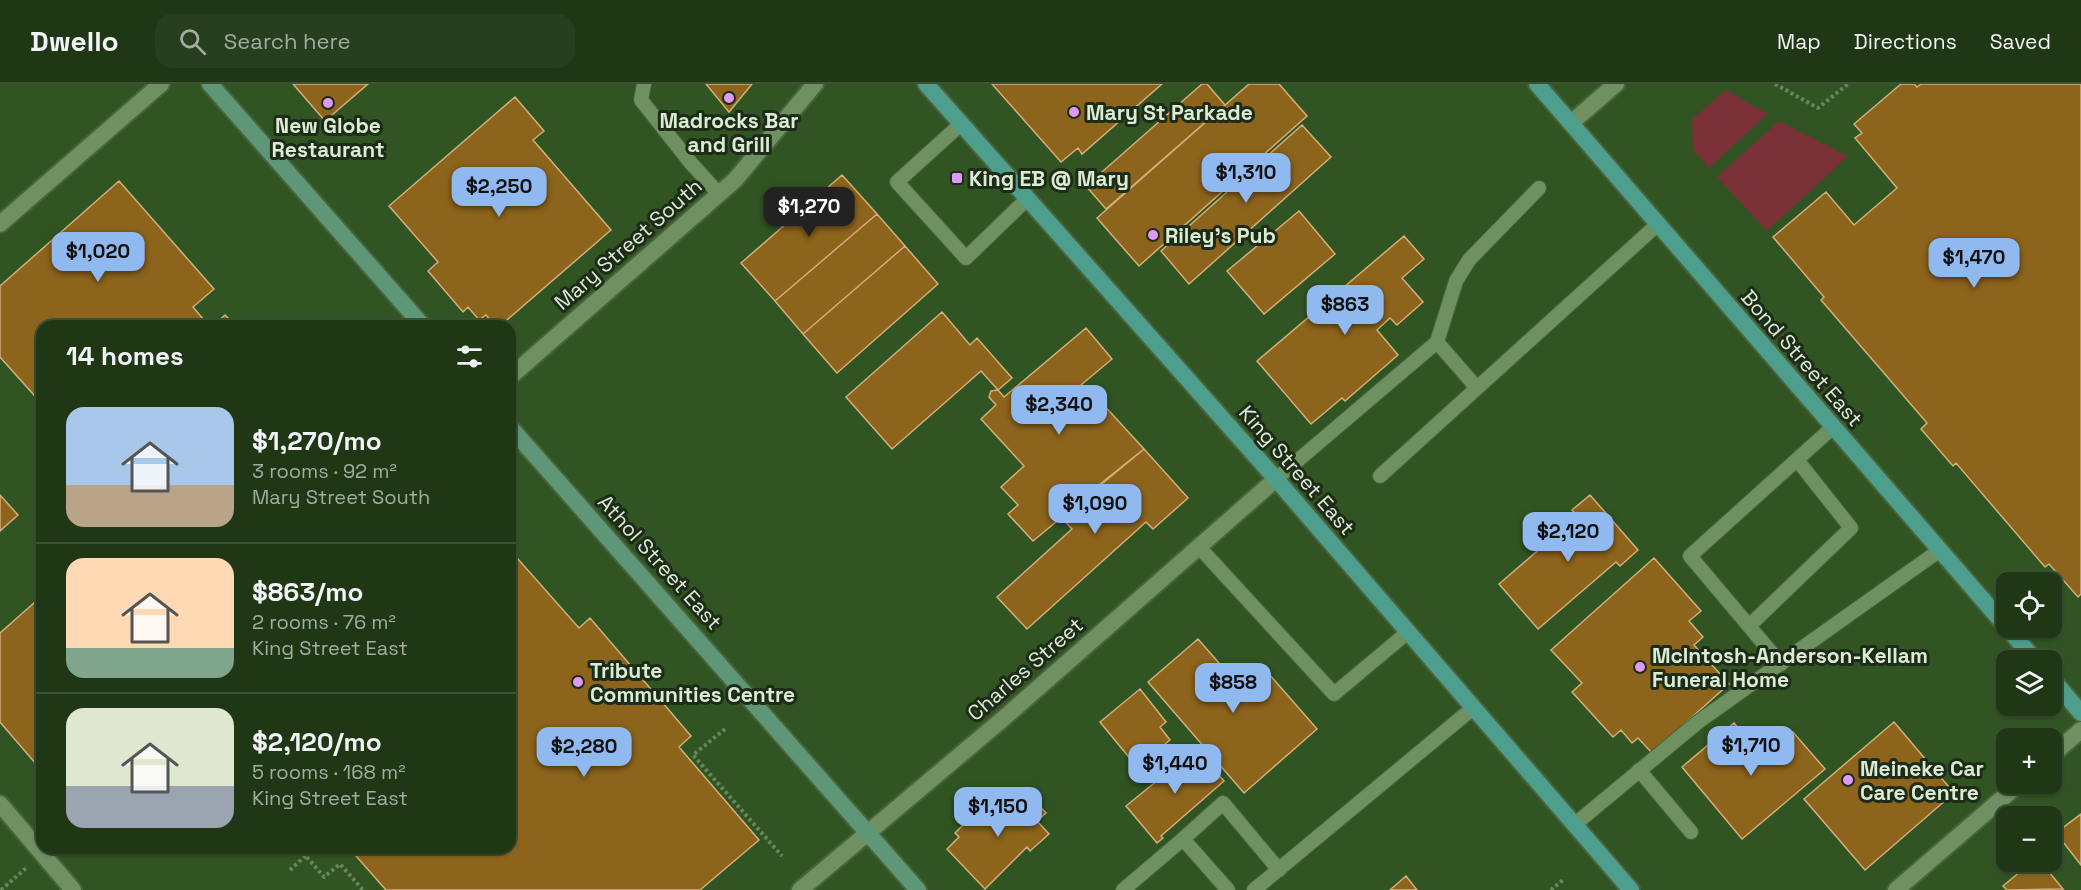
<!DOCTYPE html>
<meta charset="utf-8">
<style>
:root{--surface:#203716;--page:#283f1f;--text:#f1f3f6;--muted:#a2aca1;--line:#3d5135;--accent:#90b9f0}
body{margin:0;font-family:"Space Grotesk",sans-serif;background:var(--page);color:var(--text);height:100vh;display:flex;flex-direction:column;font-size:22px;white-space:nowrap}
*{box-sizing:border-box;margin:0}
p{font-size:20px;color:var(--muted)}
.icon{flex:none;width:33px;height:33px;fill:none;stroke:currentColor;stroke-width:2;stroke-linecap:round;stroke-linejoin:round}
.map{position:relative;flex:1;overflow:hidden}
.sheet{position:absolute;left:36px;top:236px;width:480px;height:534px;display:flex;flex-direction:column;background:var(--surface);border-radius:18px;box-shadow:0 2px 4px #0004,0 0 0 2px var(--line)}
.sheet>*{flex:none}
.buttons{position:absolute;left:1996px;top:488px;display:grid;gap:12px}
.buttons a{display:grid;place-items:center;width:66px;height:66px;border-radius:12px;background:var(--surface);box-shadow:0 2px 4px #0004,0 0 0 2px var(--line);font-size:30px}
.price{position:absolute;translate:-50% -51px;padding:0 14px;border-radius:12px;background:var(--accent);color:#111;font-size:20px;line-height:39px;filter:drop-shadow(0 2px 3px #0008)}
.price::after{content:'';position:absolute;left:50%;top:36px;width:18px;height:14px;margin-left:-9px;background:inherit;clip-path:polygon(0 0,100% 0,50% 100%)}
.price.current{background:#222;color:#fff}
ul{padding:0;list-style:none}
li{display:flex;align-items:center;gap:18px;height:150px;padding:0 30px}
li+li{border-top:2px solid var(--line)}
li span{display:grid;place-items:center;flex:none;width:168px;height:120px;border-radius:18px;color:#555}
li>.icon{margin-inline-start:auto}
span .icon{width:72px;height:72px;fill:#fffc;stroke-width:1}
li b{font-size:26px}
h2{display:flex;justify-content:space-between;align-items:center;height:72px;padding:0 30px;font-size:26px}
header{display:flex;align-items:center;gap:36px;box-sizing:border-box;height:84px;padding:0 30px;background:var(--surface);border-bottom:2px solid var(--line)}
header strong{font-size:28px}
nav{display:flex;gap:33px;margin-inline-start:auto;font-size:21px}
.search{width:420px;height:54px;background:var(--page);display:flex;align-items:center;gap:15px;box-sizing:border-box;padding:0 21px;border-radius:18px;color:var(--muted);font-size:22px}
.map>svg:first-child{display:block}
.built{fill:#315522;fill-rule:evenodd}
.green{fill:#793137}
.building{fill:#8d641c;stroke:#d2af7b;stroke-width:1.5}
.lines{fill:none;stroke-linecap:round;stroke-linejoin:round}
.service-casing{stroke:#49643d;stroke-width:16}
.minor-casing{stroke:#49643d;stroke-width:20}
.tertiary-casing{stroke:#49643d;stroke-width:20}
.secondary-casing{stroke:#49643d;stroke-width:20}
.primary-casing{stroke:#49643d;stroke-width:20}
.path{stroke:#6b8560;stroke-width:4;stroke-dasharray:3 3;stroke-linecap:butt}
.service{stroke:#6f9162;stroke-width:14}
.minor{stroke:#6f9162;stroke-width:16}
.tertiary{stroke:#6f9162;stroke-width:16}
.secondary{stroke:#5e9777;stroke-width:16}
.primary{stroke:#4d9e8d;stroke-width:16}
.poi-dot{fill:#dd99f4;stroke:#1d2b18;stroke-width:2}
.labels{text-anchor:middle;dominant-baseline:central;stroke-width:6;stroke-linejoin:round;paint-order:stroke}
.poi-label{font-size:21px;font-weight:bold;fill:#daedd3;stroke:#1d2b18;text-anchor:start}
.street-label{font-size:21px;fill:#daedd3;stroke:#1d2b18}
</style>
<header>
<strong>Dwello</strong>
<div class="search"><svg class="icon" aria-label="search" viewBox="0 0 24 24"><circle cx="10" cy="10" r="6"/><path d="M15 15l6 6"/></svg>Search here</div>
<nav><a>Map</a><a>Directions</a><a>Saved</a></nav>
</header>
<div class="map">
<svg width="2081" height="806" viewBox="0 0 2081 806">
<rect width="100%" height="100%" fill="#2a491d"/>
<path class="built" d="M 0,0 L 2081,0 L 2081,806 L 0,806 ZM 42,242 L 510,242 L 510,764 L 42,764 ZM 2007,498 L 2052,498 L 2052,543 L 2007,543 ZM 2007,576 L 2052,576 L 2052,621 L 2007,621 ZM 2007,654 L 2052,654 L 2052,699 L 2007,699 ZM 2007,732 L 2052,732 L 2052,777 L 2007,777 Z"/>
<path class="green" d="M 1726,6 L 1768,30 L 1709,84 L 1693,66 L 1692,35 Z
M 1779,37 L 1848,72 L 1767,147 L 1717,93 Z"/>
<path class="building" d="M 293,0 L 368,0 L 325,37 Z
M 706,0 L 752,0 L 729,28 Z
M 992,0 L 1162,0 L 1082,70 L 1078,64 L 1061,78 Z
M 1202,0 L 1207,0 L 1225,21 L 1106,125 L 1086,102 Z
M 1249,0 L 1279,0 L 1307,32 L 1139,182 L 1097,134 Z
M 1901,0 L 1914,0 L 1917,3 L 1921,0 L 2081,0 L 2081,510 L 2078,513 L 2049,480 L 2045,483 L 1956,379 L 1953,382 L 1921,345 L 1927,339 L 1821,216 L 1824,213 L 1773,153 L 1826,108 L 1854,141 L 1897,104 L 1855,54 L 1862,49 L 1854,40 Z
M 515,13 L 544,47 L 533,56 L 611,146 L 500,242 L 495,242 L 486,231 L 479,236 L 468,223 L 463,228 L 428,187 L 438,178 L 389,122 Z
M 1302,41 L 1331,73 L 1189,200 L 1161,167 Z
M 842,91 L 877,130 L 775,217 L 741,179 Z
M 119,97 L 214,205 L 193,223 L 209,242 L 42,242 L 42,320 L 0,273 L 0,202 Z
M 1299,127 L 1335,170 L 1264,230 L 1227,187 Z
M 877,130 L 905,162 L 803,250 L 775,217 Z
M 1404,152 L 1424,175 L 1402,194 L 1423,218 L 1397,241 L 1390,234 L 1377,246 L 1398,271 L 1345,317 L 1342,314 L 1311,340 L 1257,277 Z
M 905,162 L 938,200 L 837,289 L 803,250 Z
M 942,228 L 970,261 L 977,254 L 1012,294 L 998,306 L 981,287 L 892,365 L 846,313 Z
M 225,231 L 234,240 L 213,242 Z
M 1086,244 L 1112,275 L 1075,306 L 1083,316 L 1092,308 L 1098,309 L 1100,317 L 1144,365 L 1033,457 L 1008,430 L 1018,421 L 1001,403 L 1024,382 L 981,335 L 996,321 L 989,313 L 991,307 L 998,306 L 1004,313 Z
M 1144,365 L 1188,414 L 1153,445 L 1146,438 L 1027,545 L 997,513 L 1072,445 L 1060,432 Z
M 0,411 L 18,431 L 0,447 Z
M 1590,411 L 1638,466 L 1620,482 L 1616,478 L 1538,545 L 1499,500 L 1578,432 L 1572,426 Z
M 510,466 L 579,544 L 590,534 L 691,652 L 679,663 L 759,756 L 700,806 L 386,806 L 349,764 L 510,764 Z
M 1654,474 L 1701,527 L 1689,537 L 1703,553 L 1694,561 L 1729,600 L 1652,669 L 1638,654 L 1632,659 L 1621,646 L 1613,653 L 1572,608 L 1582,599 L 1551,566 Z
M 42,512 L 42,687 L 0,638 L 0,549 Z
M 1198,555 L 1239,602 L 1262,582 L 1317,645 L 1244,709 L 1148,598 Z
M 1140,605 L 1166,638 L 1160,643 L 1170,656 L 1137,683 L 1100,638 Z
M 1894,638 L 1954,709 L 1865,786 L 1804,715 Z
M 1734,639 L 1763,673 L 1793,648 L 1825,685 L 1742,755 L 1682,683 Z
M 1196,665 L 1224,697 L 1161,752 L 1163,754 L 1157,759 L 1126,722 Z
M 1027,709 L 1046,729 L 1037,737 L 1049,750 L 1030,767 L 1027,763 L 985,805 L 947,765 L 959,753 L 955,749 L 976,728 L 983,735 L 1009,711 L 1017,719 Z
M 2081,730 L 2081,781 L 2056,749 Z
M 2033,777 L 2040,777 L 2063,805 L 2007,806 L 2003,802 Z
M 1406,792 L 1417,806 L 1390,806 Z"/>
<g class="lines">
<g class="service-casing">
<path id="service" d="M 644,0 L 641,16 L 690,78 L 719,110
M 961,40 L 897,98 L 966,174 L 1027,115
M 1437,258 L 1456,197 L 1469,176 L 1539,104
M 1380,392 L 1658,140
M 1276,395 L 1437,258 L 1477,304
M 1199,463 L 1334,610 L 1408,548
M 1749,542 L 1851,444 L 1798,377
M 1781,580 L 1690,472 L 1832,344
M 1639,686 L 1691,748
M 1574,741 L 1698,638 L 1940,466
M 1123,806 L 1183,755
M 1228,806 L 1183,755 L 1223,719 L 1279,786
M 1254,806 L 1473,624"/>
</g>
<g class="minor-casing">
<path id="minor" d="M 1571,39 L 1616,0
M 0,720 L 73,806
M 800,806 L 1004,634 L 1276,395"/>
</g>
<g class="tertiary-casing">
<path id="tertiary" d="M 0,140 L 161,0
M 510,293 L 735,96 L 815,0
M 2052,671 L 2081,646
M 1896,806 L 2020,699"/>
</g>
<g class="secondary-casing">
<path id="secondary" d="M 210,0 L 423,242
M 510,343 L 918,806"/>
</g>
<g class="primary-casing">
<path id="primary" d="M 926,0 L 1276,395 L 1631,806
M 1537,0 L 2035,576
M 2052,595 L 2081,629"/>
</g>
<path class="path" d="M 1775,0 L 1818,24 L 1848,0
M 725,645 L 693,671 L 782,772
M 299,764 L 324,793 L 340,780 L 363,806
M 290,786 L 314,764
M 1,806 L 26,784
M 1551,806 L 1564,795"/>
<use href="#service" class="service"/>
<use href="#minor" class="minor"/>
<use href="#tertiary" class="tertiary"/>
<use href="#secondary" class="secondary"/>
<use href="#primary" class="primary"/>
</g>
<g class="poi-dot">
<circle cx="729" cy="14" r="6"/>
<circle cx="328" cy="19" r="6"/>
<circle cx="1074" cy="28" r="6"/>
<rect x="951" y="88" width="12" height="12" rx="3"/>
<circle cx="1153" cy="151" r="6"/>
<circle cx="1640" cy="583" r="6"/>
<circle cx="578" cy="598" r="6"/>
<circle cx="1848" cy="696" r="6"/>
</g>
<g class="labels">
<g class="poi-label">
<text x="1086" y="28">Mary St Parkade</text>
<text x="729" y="36" text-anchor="middle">Madrocks Bar<tspan x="729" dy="24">and Grill</tspan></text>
<text x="328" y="41" text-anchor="middle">New Globe<tspan x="328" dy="24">Restaurant</tspan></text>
<text x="969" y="94">King EB @ Mary</text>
<text x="1165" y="151">Riley's Pub</text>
<text x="1652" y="571">McIntosh-Anderson-Kellam<tspan x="1652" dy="24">Funeral Home</tspan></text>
<text x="590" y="586">Tribute<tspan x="590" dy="24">Communities Centre</tspan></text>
<text x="1860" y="684">Meineke Car<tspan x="1860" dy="24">Care Centre</tspan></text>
</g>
<g class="street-label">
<text transform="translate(628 160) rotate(-41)">Mary Street South</text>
<text transform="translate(1802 274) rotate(49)">Bond Street East</text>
<text transform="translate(1297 386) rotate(49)">King Street East</text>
<text transform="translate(660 478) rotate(48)">Athol Street East</text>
<text transform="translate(1025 585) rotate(-41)">Charles Street</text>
</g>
</g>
</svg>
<div class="buttons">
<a><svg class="icon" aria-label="locate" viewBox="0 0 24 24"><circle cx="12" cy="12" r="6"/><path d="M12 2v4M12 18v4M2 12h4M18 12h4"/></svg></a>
<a><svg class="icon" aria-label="layers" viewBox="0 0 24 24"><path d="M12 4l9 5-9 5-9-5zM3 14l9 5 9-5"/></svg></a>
<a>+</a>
<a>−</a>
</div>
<b class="price" style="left:1246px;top:120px">$1,310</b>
<b class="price" style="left:499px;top:134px">$2,250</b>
<b class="price current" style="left:809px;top:154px">$1,270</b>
<b class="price" style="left:98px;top:199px">$1,020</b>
<b class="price" style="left:1974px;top:205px">$1,470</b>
<b class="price" style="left:1345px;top:252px">$863</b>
<b class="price" style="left:1059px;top:352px">$2,340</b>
<b class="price" style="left:1095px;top:451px">$1,090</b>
<b class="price" style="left:1568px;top:479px">$2,120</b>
<b class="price" style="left:1233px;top:630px">$858</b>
<b class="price" style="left:1751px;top:693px">$1,710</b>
<b class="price" style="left:584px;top:694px">$2,280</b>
<b class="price" style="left:1175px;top:711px">$1,440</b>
<b class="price" style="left:998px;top:754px">$1,150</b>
<section class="sheet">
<h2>14 homes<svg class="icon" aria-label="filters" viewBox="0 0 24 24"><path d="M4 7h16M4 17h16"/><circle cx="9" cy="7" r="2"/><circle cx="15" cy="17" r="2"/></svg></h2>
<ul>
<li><span style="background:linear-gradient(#a9c7e8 65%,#b9a48a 0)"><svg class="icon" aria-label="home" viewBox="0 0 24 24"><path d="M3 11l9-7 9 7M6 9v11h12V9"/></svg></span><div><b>$1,270/mo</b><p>3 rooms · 92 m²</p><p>Mary Street South</p></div></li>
<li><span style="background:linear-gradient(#ffd9b3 75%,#7fa58c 0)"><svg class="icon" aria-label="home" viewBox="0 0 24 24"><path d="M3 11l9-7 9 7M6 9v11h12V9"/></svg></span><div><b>$863/mo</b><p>2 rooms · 76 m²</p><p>King Street East</p></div></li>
<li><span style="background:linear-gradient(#dfe7d0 65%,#9aa5b1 0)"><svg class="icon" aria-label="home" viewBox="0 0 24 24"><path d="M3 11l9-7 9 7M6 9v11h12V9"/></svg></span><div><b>$2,120/mo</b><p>5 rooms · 168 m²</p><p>King Street East</p></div></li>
</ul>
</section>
</div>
